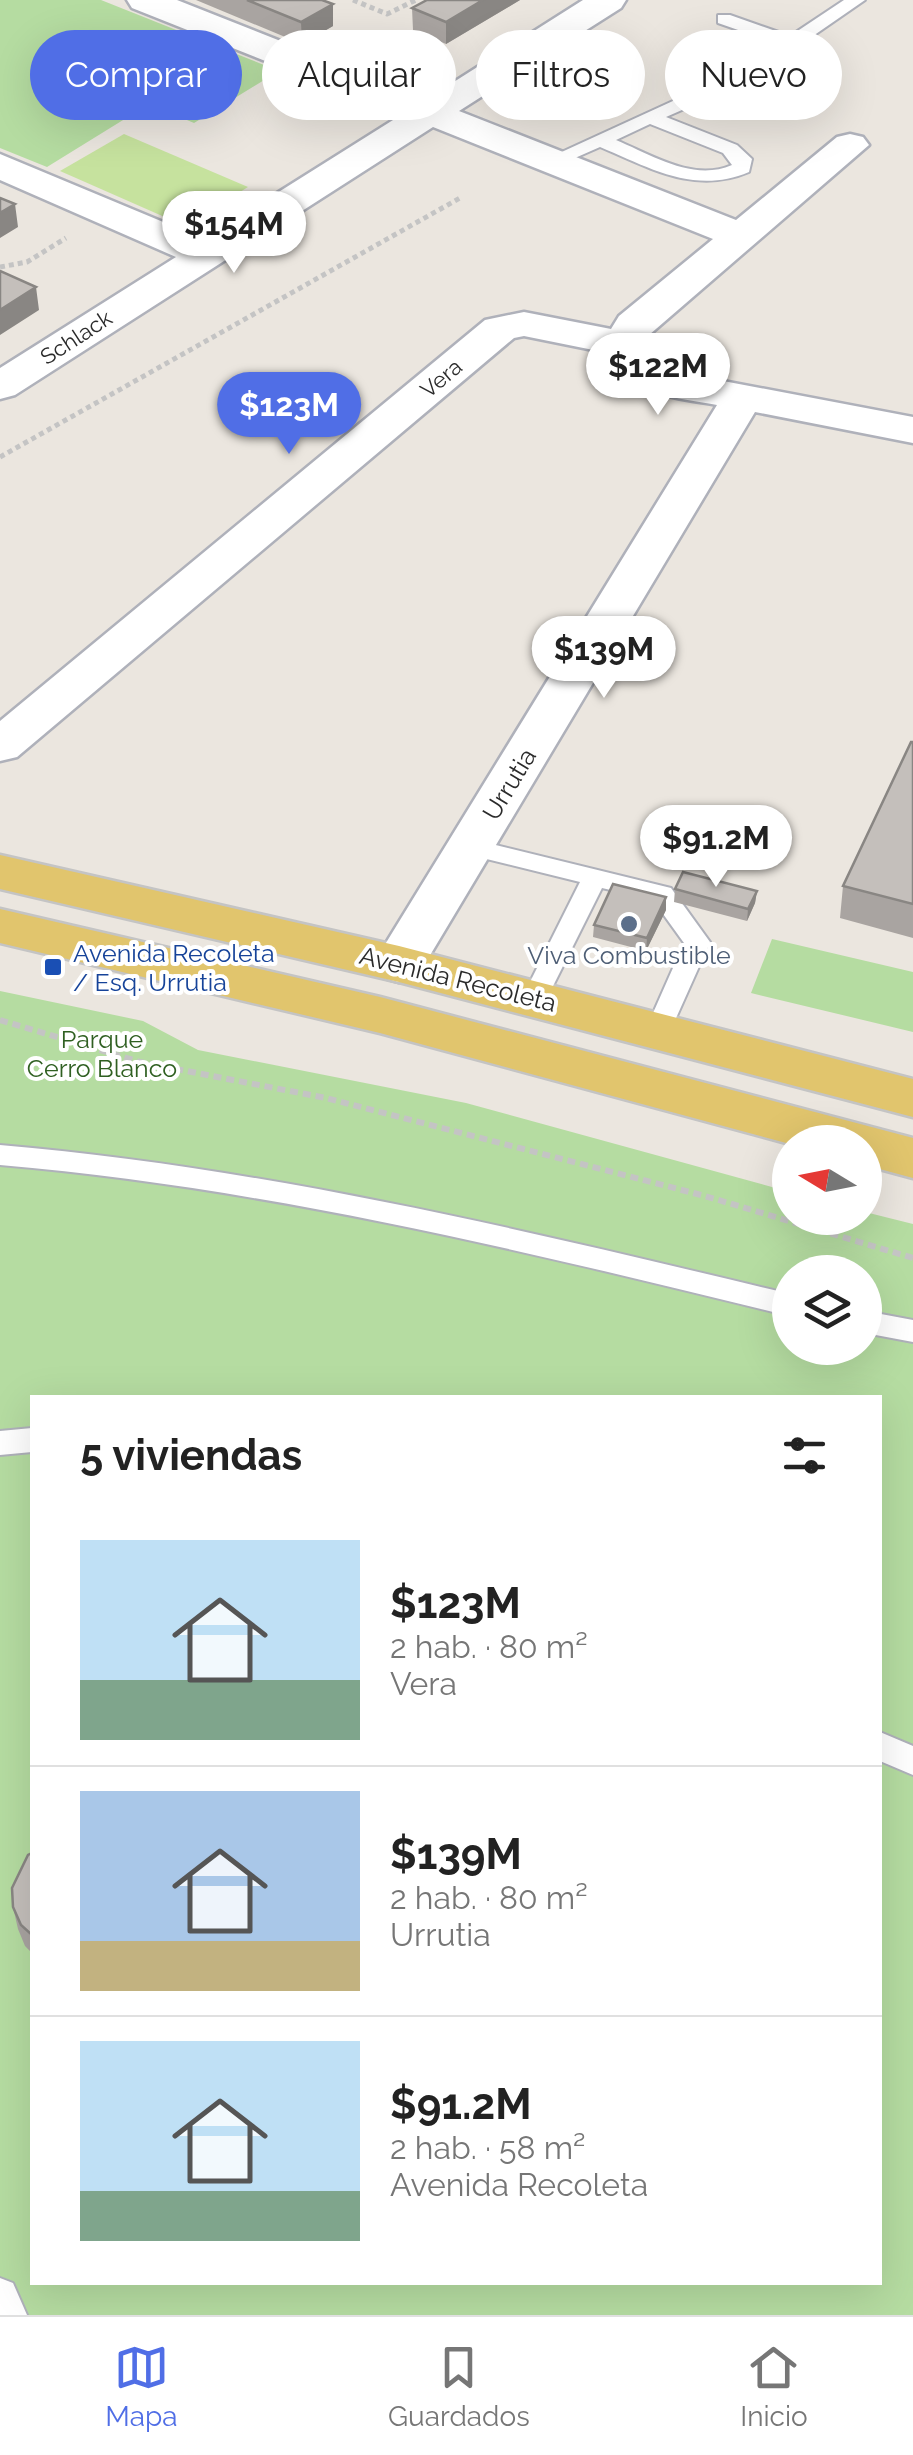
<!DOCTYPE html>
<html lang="es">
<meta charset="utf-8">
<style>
:root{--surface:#fff;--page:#f2f2f2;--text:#222;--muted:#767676;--line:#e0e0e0;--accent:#506ee6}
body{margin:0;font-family:Raleway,sans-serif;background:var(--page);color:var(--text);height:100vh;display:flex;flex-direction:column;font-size:38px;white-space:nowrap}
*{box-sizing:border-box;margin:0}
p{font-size:32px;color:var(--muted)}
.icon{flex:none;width:55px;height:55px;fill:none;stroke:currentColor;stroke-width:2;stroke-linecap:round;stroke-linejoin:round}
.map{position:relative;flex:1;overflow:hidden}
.details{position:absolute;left:30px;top:1395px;width:852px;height:890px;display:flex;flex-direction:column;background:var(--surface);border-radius:0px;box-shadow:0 10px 40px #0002}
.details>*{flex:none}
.hud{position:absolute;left:30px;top:30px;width:855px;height:90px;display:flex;gap:20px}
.needle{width:65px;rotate:280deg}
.buttons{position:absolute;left:772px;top:1125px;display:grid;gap:20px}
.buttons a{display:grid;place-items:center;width:110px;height:110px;border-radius:50%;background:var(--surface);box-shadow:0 10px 40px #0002;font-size:50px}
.price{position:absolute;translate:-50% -85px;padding:0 22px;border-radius:35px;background:#fff;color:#222;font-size:32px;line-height:65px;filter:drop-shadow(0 2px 5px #0008)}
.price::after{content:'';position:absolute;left:50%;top:60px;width:30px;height:22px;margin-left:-15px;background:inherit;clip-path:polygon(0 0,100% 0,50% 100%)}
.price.active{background:var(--accent);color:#fff}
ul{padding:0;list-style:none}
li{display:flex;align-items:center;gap:30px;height:250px;padding:0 50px}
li+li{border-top:2px solid var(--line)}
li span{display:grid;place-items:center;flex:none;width:280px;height:200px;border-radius:0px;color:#555}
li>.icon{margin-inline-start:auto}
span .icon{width:120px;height:120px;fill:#fffc;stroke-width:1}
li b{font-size:42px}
h2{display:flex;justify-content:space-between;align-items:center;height:120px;padding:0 50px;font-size:42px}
.chip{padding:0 35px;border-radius:45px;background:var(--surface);box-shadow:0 10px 40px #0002;font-size:35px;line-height:90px}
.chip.active{background:var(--accent);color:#fff}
.tab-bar{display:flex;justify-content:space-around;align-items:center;height:140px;border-top:2px solid var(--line);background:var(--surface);font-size:28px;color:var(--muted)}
.tab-bar a{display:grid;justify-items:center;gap:5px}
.tab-bar .active{color:var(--accent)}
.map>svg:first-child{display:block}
.green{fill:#b5dca1;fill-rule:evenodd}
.pitch{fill:#c6e29e}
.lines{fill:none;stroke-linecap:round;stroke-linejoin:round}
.service-casing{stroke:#afb1ba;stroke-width:4}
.minor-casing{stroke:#afb1ba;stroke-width:5}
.primary-casing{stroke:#c4c4c4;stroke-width:5}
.path-far1{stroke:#c4c4c4;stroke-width:5;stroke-dasharray:5 4;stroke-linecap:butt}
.path{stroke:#c4c4c4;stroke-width:6;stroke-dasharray:8 5;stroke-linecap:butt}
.service{fill:#fff;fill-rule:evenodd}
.minor{fill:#fff;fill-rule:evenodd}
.primary{fill:#e1c56d;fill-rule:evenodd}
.wall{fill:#a9a4a1}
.shaded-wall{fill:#898683}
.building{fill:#c4bfbb;stroke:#898683;stroke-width:2.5}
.service-dot{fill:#5c6f8a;stroke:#fff;stroke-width:4}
.transit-dot{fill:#1a4fb4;stroke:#fff;stroke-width:4}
.labels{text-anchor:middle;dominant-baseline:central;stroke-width:8;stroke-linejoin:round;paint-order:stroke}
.far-street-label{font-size:22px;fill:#2b2b2b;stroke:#fff}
.street-label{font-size:25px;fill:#2b2b2b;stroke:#fff}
.transit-label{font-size:25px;fill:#164399;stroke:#fff;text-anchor:start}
.service-label{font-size:25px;fill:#4e5e75;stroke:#fff}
.park-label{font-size:25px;fill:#306022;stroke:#fff}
</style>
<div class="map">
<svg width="913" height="2315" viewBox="0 0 913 2315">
<rect width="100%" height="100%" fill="#ebe6df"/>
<path class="green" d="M 0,0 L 101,0 L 279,71 L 194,123 L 149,104 L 47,167 L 0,148 Z
M 772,939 L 913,972 L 913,1032 L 751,993 Z
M 0,991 L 143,1021 L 198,1050 L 466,1103 L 790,1192 L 790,1218 L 865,1218 L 865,1212 L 913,1224 L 913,2315 L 0,2315 ZM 790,1272 L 865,1272 L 865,1348 L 790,1348 ZM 32,1398 L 880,1398 L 880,2282 L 32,2282 Z"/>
<path class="pitch" d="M 124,134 L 248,187 L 185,226 L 60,171 Z"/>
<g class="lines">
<g class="service-casing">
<path id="service" d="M 844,0 L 865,0 L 748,81 L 666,117 L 737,145 L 752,159 L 749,172 C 695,195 650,168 600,147 L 559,165 L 545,165 L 542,161 L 734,73 L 778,44 L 718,23 L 718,15 L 730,15 L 790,36 ZM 650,124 L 723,153 L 732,165 C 693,182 652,155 616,140 Z
M 471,839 L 671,888 L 710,942 L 668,1036 L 650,1036 L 646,1029 L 684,943 L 653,900 L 602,888 L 544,1004 L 526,1004 L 522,998 L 580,882 L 462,853 L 459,847 L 462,841 Z
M 0,1145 C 269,1168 528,1231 790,1294 L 790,1316 C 528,1252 269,1188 0,1165 Z
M 865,1311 L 913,1320 L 913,1342 L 865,1333 Z
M 32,1428 L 32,1452 L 0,1455 L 0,1431 Z
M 880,1732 L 913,1746 L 913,1775 L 880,1761 Z
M 0,2278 L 13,2283 L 27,2315 L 0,2315 Z"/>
</g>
<g class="minor-casing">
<path id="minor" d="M 127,0 L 177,0 L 427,99 L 583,0 L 626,0 L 621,8 L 459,111 L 736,220 L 837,137 L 850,134 L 863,137 L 869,145 L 649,335 L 664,362 L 681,373 L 913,417 L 913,443 L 755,412 L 417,977 L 399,982 L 381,977 L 373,964 L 717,405 C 673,397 641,398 618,355 L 524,336 L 514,338 L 17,757 L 0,761 L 0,721 L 485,320 L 524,312 L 611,329 L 619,316 L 713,239 L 433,127 L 15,395 L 0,399 L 0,368 L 176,257 L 0,180 L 0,154 L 204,239 L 401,115 L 132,8 Z"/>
</g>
<g class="primary-casing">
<path id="primary" d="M 0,855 L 399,946 L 913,1079 L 913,1117 L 399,982 L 0,889 Z
M 0,909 L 380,997 L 913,1138 L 913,1178 L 865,1165 L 865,1142 L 790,1144 L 380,1033 L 0,943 Z"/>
</g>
<path class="path-far1" d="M 353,0 L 387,14 L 416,0
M 0,267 L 27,262 L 66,238
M 0,457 L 460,198"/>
<path class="path" d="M 0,1020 L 140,1062 L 326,1098 L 705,1196 L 913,1258"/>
<use href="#service" class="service"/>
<use href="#minor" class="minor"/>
<use href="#primary" class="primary"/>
</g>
<path class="wall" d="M 196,0 L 322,0 L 333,4 L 333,26 L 302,44 Z
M 427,0 L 520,0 L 446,44 L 413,30 L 412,8 Z
M 913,742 L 913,938 L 840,918 L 843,886 Z
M 675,889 L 757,891 L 755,903 L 747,921 L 674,902 Z
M 666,910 L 646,951 L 593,937 L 594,925 Z
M 32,1853 L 32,1953 L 25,1946 L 18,1929 L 13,1907 Z"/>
<path class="shaded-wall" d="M 483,0 L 520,0 L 446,44 L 446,22 Z
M 333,4 L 333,26 L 302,44 L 301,22 Z
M 15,204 L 18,227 L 0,238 L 0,213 Z
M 36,287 L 39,310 L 0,335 L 0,310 Z
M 757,891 L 755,903 L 747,921 L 748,909 Z
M 666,897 L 666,910 L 646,951 L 647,938 Z"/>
<path class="building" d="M 247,0 L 322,0 L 333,4 L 301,22 Z
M 427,0 L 483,0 L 446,22 L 412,8 Z
M 0,198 L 15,204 L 0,213 Z
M 0,271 L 36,287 L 0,310 Z
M 911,742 L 913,742 L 913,904 L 843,886 Z
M 683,872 L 757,891 L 748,909 L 675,889 Z
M 613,884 L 666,897 L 647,938 L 594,925 Z
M 32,1853 L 32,1935 L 21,1925 L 13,1907 L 12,1888 L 28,1855 Z"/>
<circle class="service-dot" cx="629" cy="924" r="10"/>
<rect class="transit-dot" x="43" y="957" width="20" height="20" rx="5"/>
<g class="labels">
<g class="far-street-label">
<text transform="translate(76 337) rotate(-33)">Schlack</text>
<text transform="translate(441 378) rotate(-40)">Vera</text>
</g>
<g class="street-label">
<text transform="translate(509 784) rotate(-59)">Urrutia</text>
<text transform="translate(458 979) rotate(14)">Avenida Recoleta</text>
</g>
<g class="transit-label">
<text x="73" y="953">Avenida Recoleta<tspan x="73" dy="29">/ Esq. Urrutia</tspan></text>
</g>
<g class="service-label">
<text x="629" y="955">Viva Combustible</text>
</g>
<g class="park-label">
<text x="102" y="1039">Parque<tspan x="102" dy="29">Cerro Blanco</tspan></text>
</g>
</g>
</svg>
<div class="buttons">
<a><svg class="needle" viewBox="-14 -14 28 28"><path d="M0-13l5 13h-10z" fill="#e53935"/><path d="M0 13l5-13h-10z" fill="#767676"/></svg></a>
<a><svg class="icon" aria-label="layers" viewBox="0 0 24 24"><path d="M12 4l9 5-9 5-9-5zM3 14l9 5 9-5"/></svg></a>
</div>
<b class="price" style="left:234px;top:276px">$154M</b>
<b class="price" style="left:658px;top:418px">$122M</b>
<b class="price active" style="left:289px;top:457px">$123M</b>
<b class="price" style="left:604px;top:701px">$139M</b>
<b class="price" style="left:716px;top:890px">$91.2M</b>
<div class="hud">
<a class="chip active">Comprar</a>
<a class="chip">Alquilar</a>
<a class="chip">Filtros</a>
<a class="chip">Nuevo</a>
</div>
<section class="details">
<h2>5 viviendas<svg class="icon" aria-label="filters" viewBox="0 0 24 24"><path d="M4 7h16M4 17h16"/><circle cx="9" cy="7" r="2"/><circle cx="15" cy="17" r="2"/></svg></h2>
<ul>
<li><span style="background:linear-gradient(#bfe0f5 70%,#7fa58c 0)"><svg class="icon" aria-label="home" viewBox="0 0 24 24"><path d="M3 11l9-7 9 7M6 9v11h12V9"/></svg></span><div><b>$123M</b><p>2 hab. · 80 m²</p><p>Vera</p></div></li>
<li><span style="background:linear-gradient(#a9c7e8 75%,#c2b280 0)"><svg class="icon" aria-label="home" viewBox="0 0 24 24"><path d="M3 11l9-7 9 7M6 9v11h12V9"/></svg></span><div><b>$139M</b><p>2 hab. · 80 m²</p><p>Urrutia</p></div></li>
<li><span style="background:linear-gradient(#bfe0f5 75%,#7fa58c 0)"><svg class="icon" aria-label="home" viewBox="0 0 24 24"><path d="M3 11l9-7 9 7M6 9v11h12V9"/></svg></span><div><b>$91.2M</b><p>2 hab. · 58 m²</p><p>Avenida Recoleta</p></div></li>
</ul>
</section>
</div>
<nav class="tab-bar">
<a class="active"><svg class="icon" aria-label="map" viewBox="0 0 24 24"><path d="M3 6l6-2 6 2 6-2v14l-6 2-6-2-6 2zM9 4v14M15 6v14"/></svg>Mapa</a>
<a><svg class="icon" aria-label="saved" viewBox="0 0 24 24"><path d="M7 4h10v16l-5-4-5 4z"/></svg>Guardados</a>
<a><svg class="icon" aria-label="home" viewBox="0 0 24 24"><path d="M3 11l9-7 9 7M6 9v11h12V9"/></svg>Inicio</a>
</nav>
